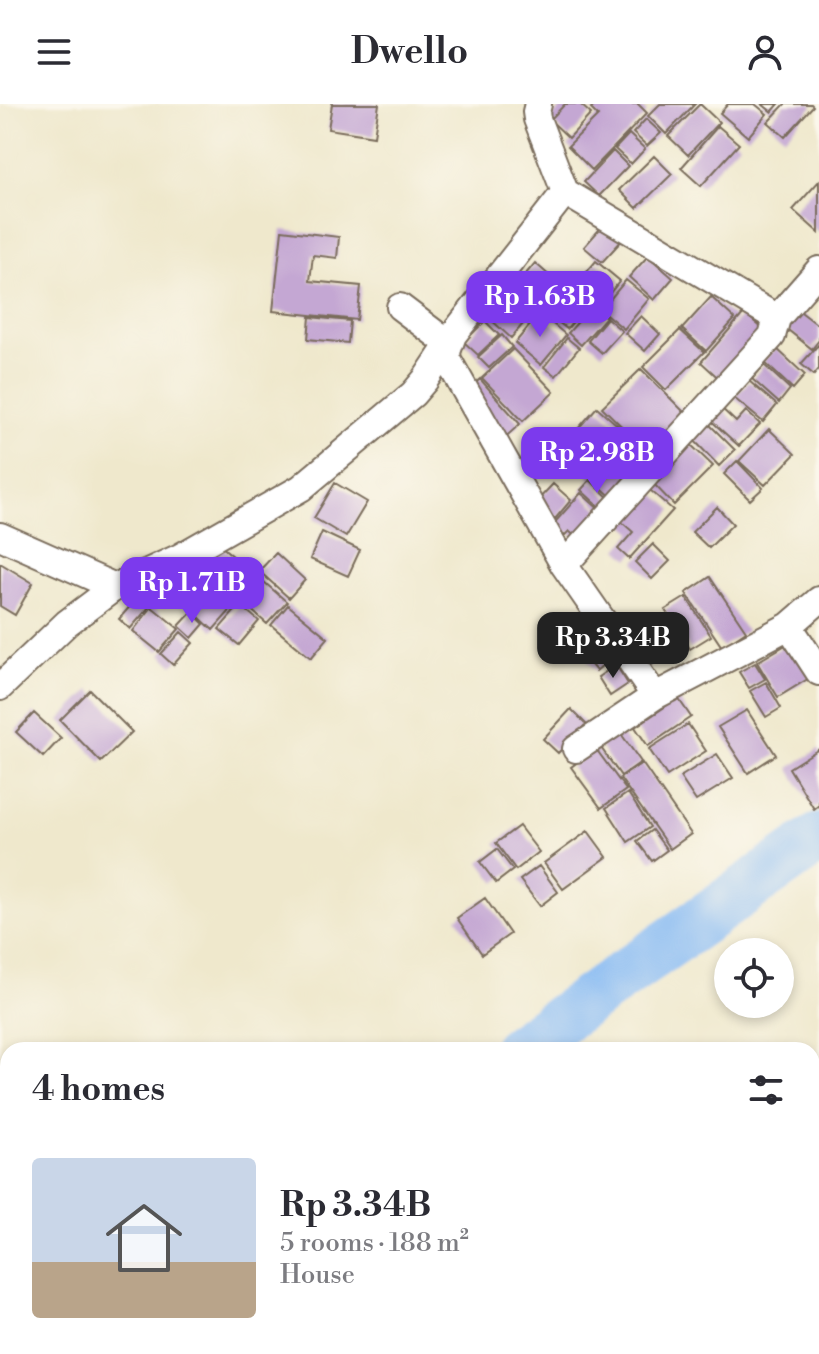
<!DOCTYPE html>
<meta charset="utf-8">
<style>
:root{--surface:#fff;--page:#f7f7f7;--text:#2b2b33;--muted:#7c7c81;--accent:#7c3aed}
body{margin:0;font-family:"Libre Bodoni",serif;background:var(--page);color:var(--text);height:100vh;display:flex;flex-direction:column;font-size:30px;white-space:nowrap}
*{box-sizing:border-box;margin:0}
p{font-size:26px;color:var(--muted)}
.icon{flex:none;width:44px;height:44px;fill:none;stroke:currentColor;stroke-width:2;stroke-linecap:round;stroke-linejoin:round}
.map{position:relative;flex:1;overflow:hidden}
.sheet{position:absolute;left:0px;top:938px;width:820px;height:312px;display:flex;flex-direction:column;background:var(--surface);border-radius:24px 24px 0 0;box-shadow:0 4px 12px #0003}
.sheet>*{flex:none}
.fabs{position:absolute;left:714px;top:834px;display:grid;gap:16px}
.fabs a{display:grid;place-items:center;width:80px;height:80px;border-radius:50%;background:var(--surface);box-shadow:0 4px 12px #0003;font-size:40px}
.price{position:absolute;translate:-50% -68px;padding:0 18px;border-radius:16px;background:var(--accent);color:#fff;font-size:26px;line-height:52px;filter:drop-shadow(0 2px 4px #0008)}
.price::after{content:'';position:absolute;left:50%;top:48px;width:24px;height:18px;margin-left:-12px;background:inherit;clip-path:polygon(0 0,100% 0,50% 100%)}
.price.current{background:#222;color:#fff}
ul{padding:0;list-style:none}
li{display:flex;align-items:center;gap:24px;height:200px;padding:0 32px}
li span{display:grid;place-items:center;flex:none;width:224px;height:160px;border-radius:8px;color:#555}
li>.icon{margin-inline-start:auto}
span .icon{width:96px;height:96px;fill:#fffc;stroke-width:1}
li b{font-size:34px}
h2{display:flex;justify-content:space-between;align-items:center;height:96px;padding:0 32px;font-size:34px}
header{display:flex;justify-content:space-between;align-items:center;height:104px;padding:0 32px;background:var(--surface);font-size:36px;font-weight:700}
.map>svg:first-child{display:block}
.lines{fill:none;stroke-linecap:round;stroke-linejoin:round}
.river{stroke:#85b9f3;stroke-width:50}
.building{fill:#c4a7d3}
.minor-casing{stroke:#7a6c5b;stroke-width:30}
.minor{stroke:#fff;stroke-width:26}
</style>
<header><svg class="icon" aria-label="menu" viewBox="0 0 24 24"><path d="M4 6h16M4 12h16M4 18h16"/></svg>Dwello<svg class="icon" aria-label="person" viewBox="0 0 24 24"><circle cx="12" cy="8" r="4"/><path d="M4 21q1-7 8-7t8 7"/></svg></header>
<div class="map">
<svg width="819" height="1250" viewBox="0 0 819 1250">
<rect width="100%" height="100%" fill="#fbf7ec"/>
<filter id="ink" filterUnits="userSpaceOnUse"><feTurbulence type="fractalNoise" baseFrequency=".0125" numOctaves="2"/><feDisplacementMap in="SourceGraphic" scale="16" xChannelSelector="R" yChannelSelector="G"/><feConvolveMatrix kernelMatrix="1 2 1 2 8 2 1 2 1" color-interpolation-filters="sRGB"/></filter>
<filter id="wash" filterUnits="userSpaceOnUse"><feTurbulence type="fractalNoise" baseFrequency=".006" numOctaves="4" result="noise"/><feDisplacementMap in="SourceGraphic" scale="32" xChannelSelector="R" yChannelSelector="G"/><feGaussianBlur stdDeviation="1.8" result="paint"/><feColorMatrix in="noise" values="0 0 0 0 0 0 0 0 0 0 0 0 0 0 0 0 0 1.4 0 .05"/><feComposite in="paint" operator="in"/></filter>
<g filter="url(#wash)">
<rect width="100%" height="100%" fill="#efe8cc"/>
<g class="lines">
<path class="river" d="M 517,946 L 819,734
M 322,1250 L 326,1242"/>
</g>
<g id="blocks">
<path class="building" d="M 332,0 L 379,0 L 374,32 L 328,25 Z
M 565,0 L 580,0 L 591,10 L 569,34 L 550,16 Z
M 596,0 L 638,0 L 647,9 L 592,66 L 568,42 L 598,12 L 591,5 Z
M 660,0 L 695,0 L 666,30 L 648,12 Z
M 700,0 L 719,18 L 688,51 L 668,32 Z
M 728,0 L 755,0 L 767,10 L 748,33 L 720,9 Z
M 762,0 L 779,0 L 772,8 Z
M 785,0 L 811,0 L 813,2 L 785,33 L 768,18 Z
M 646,15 L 661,29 L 647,42 L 633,29 Z
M 718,22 L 739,40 L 701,82 L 681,64 Z
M 629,30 L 645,45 L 631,60 L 615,45 Z
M 613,47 L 628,62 L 599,92 L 584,78 Z
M 654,52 L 672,70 L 637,104 L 619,86 Z
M 819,77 L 819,129 L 793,106 Z
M 606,118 L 624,134 L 602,158 L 584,143 Z
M 282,126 L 339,133 L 337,154 L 313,151 L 310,177 L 361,182 L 357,216 L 273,207 Z
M 648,152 L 673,174 L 654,196 L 629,173 Z
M 596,157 L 620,177 L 599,202 L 575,182 Z
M 535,159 L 558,179 L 511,234 L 489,214 Z
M 564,176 L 590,198 L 567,225 L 541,204 Z
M 626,176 L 649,195 L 624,225 L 601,206 Z
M 711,193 L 735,215 L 706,247 L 682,225 Z
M 593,201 L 606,213 L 581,241 L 568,229 Z
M 797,205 L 819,222 L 819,236 L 812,245 L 783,222 Z
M 540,209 L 566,231 L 541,261 L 515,239 Z
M 744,209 L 769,230 L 725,280 L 701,258 Z
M 641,212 L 660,230 L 645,247 L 625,229 Z
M 310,213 L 350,217 L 348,239 L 308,235 Z
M 607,214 L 622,227 L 602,249 L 588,237 Z
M 485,217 L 499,231 L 478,251 L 464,238 Z
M 680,226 L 704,248 L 666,286 L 643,263 Z
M 502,231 L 512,243 L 489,264 L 478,253 Z
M 567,234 L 579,244 L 556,272 L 544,263 Z
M 819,240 L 819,265 L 814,271 L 801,260 Z
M 776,244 L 805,271 L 793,285 L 763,257 Z
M 513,245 L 554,288 L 523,317 L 482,274 Z
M 764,261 L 790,285 L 779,299 L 752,275 Z
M 641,265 L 692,316 L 654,354 L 602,303 Z
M 480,275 L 520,320 L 499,339 L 469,285 Z
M 749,277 L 777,301 L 763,318 L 734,294 Z
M 718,301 L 736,318 L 746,307 L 760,320 L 739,342 L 707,313 Z
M 597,303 L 624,327 L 589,365 L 563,342 Z
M 704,315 L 735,346 L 719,362 L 688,330 Z
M 769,325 L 795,350 L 765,381 L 739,357 Z
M 626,331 L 652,355 L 634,374 L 608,351 Z
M 688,338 L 713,362 L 674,401 L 650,376 Z
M 606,352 L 632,376 L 614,395 L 588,372 Z
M 737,357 L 763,384 L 750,396 L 724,370 Z
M 590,376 L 612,397 L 604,407 L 581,386 Z
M 335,379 L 367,398 L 346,433 L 314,414 Z
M 553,380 L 571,396 L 555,415 L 536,398 Z
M 643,380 L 673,406 L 629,455 L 618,445 L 633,428 L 615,412 Z
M 581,389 L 602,408 L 578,435 L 569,427 L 560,436 L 549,425 Z
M 717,403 L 733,420 L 709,444 L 692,428 Z
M 322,428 L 360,446 L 348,472 L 310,455 Z
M 653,440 L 670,457 L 652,475 L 635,458 Z
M 221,442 L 245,462 L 226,484 L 202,464 Z
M 276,449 L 305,476 L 289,494 L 259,467 Z
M 0,459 L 33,479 L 15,511 L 0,502 Z
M 248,464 L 287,498 L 267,520 L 229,486 Z
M 210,473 L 237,499 L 213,526 L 185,500 Z
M 710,473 L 746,527 L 722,543 L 686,489 Z
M 139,492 L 150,502 L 130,525 L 119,515 Z
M 686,493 L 711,532 L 690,545 L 665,506 Z
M 240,501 L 259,517 L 239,541 L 219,525 Z
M 288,501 L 328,534 L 311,554 L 271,521 Z
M 152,503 L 179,525 L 159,548 L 133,527 Z
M 192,508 L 204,520 L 192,534 L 179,522 Z
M 662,511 L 682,539 L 647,564 L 626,536 Z
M 181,528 L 193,539 L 173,561 L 161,550 Z
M 597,538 L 610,555 L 596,567 L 582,550 Z
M 789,539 L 811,573 L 778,593 L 757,558 Z
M 755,559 L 765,575 L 749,584 L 739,568 Z
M 616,561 L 628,580 L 610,592 L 598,573 Z
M 766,578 L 781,604 L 766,613 L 750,587 Z
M 90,586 L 132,628 L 101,658 L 60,616 Z
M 678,594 L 691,613 L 648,642 L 635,623 Z
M 571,605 L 586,620 L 558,649 L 543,635 Z
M 747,606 L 776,651 L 748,669 L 718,623 Z
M 34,609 L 61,634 L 43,653 L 16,628 Z
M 688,620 L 706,647 L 667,672 L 649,645 Z
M 619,627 L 641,658 L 621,672 L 599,641 Z
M 596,645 L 626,686 L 601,704 L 571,663 Z
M 819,645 L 819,701 L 814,705 L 789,664 Z
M 717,650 L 733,674 L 696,697 L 680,673 Z
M 642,659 L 691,730 L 670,745 L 620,674 Z
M 628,689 L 650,723 L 628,738 L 606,704 Z
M 519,722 L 539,748 L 516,766 L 496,739 Z
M 652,726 L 667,746 L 652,757 L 637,737 Z
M 588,727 L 607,753 L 563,785 L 544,759 Z
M 497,745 L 513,766 L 496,779 L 480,758 Z
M 539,762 L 558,788 L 540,802 L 520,776 Z
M 485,794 L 510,830 L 482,850 L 457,814 Z
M 488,1242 L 506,1242 L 501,1250 Z"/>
</g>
</g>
<g filter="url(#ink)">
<use href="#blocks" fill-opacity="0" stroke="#7a6c5b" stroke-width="2"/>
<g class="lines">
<g class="minor-casing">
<path id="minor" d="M 538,0 L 536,8 L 537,15 L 565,88 L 453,231 L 447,248 L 448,256 L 564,461 L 655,592
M 565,88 L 777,214
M 0,432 L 115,483
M 564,461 L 772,232 L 777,214 L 819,166
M 789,522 L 819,568
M 0,583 L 67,519 L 115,483 L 180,453 L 301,384 L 413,290 L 425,276 L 449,240 L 400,203
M 576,645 L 655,592 L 789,522 L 819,496
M 812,1147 L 819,1138
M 735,1250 L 738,1242"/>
</g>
<use href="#minor" class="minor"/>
</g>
</g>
</svg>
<div class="fabs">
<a><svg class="icon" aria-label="locate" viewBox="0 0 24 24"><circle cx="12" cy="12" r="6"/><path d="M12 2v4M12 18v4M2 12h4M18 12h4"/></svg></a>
</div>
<b class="price" style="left:540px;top:235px">Rp 1.63B</b>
<b class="price" style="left:597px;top:391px">Rp 2.98B</b>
<b class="price" style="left:192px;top:521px">Rp 1.71B</b>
<b class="price current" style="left:613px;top:576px">Rp 3.34B</b>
<section class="sheet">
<h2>4 homes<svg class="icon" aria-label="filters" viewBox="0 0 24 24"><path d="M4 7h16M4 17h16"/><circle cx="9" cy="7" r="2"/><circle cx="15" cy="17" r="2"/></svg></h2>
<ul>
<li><span style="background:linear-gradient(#c9d6e8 65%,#b9a48a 0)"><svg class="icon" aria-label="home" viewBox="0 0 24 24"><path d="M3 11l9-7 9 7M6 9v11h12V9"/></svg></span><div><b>Rp 3.34B</b><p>5 rooms · 188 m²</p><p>House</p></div></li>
</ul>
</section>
</div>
